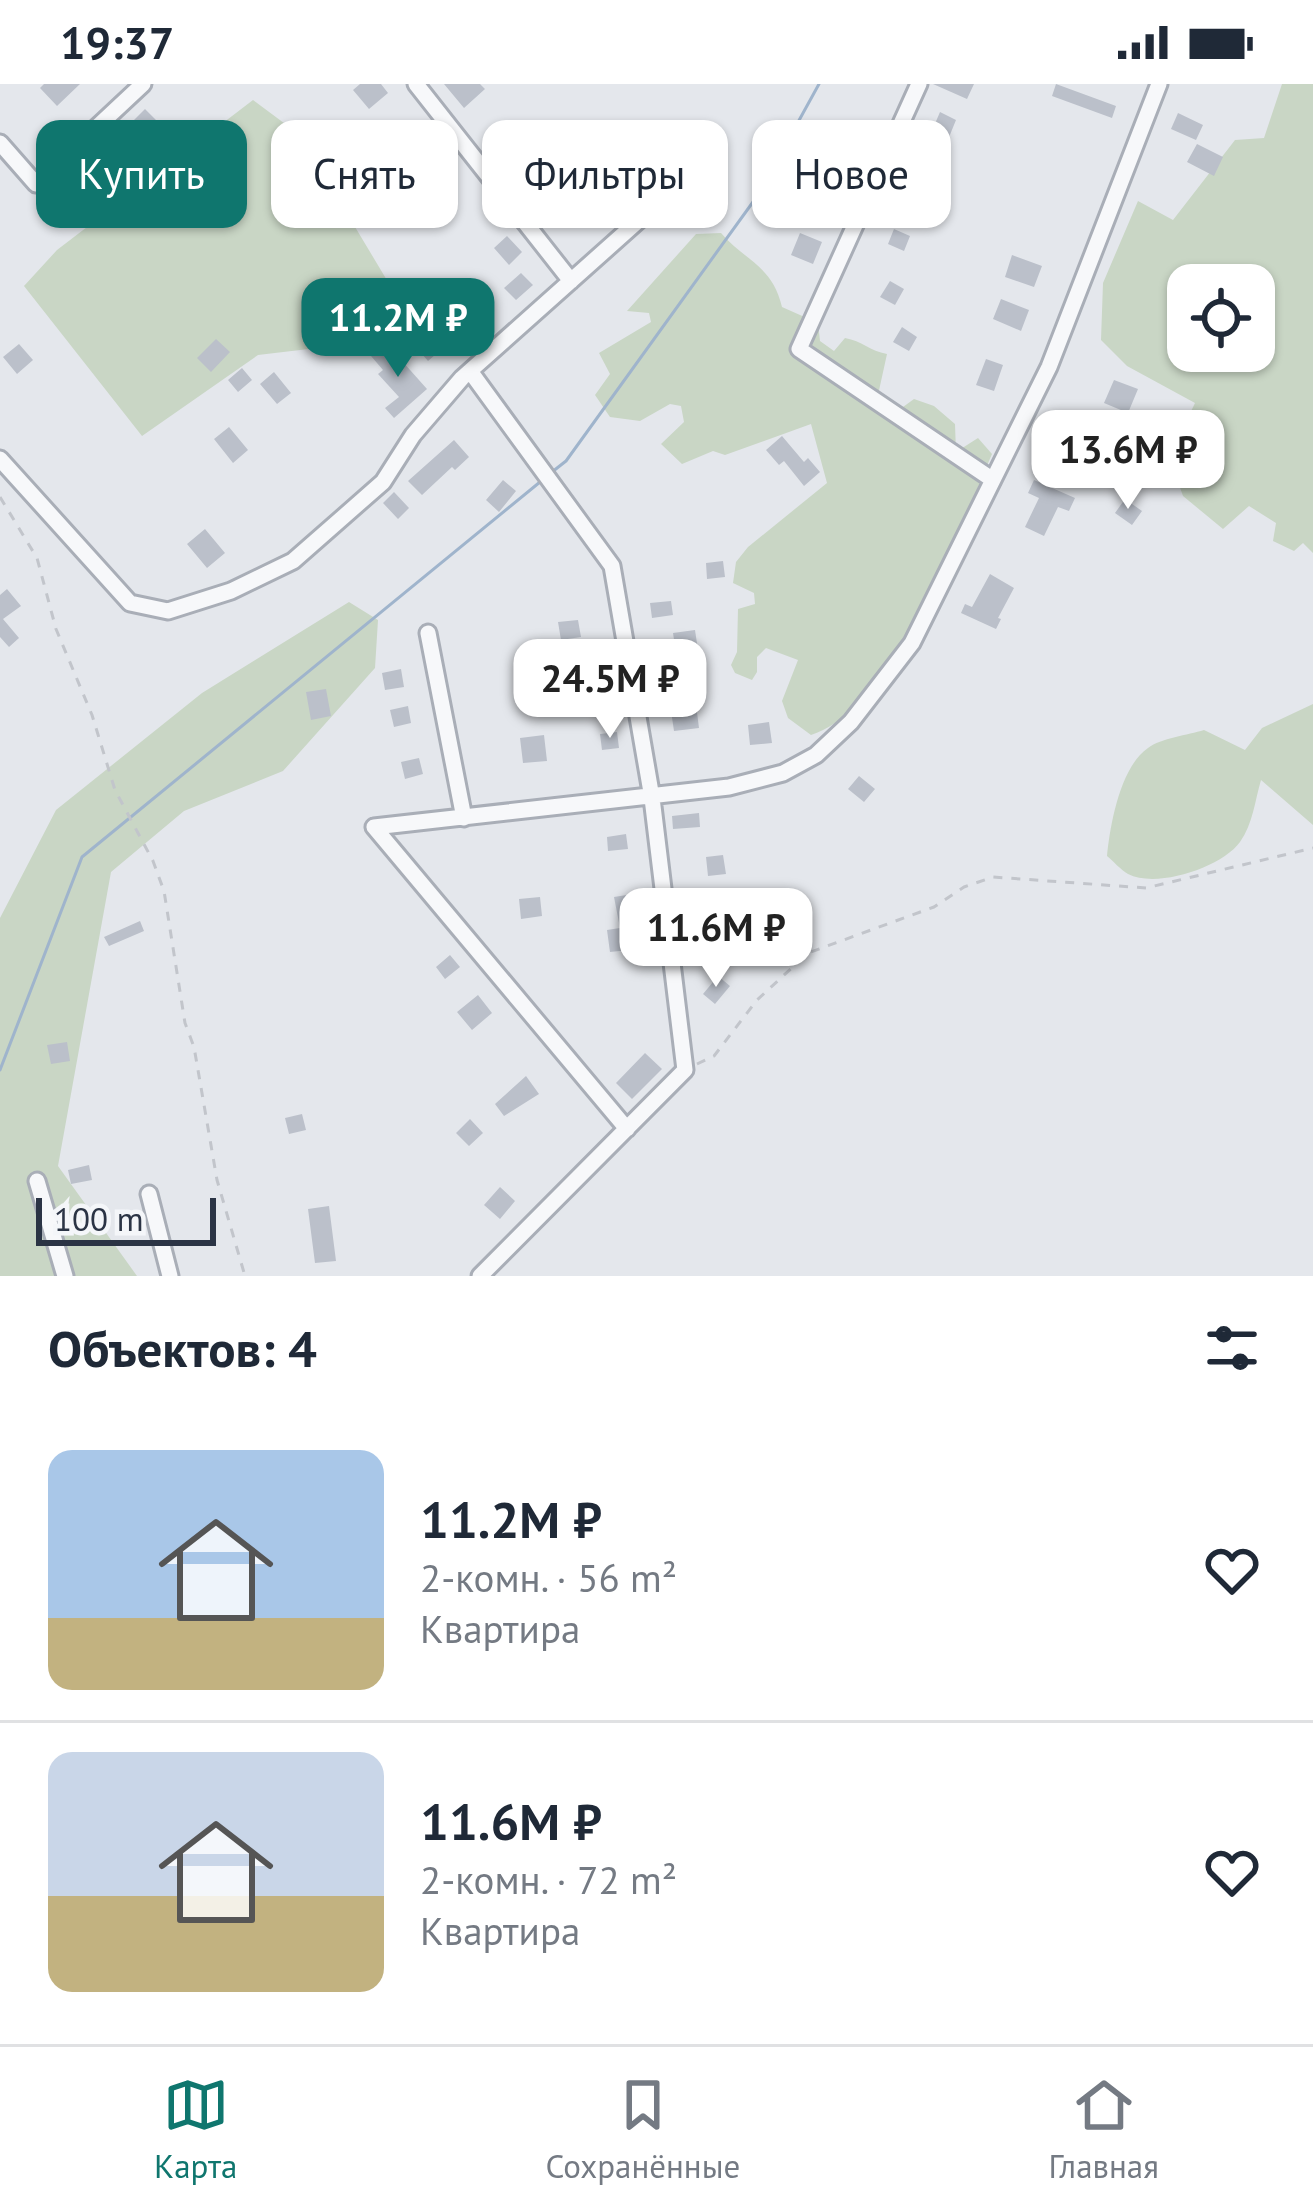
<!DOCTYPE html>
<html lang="ru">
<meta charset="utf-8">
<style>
:root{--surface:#fff;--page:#f6f6f7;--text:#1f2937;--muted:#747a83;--line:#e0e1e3;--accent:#0f766e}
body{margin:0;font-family:"PT Sans",sans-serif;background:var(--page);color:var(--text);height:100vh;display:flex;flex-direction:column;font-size:45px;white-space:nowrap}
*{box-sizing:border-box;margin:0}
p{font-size:39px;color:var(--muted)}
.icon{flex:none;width:66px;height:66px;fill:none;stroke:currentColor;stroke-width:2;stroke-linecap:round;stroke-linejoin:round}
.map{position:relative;height:1192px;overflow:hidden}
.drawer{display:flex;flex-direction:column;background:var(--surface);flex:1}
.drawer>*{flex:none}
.hud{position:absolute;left:36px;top:36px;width:1242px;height:108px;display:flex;gap:24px}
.buttons{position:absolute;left:1167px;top:180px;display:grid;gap:24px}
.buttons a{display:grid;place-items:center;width:108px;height:108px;border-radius:24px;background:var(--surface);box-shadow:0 3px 9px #0004;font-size:60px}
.scale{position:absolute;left:36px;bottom:30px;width:180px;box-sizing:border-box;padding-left:12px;border:6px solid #2b3445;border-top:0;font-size:33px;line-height:42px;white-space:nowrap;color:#2b3445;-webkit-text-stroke:9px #f4f6f9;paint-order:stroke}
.price{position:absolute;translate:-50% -102px;padding:0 27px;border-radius:24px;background:#fff;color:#222;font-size:39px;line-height:78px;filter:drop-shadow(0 3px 6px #0008)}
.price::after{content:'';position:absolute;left:50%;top:72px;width:36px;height:27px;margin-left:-18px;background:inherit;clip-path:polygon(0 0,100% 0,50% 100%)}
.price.on{background:var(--accent);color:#fff}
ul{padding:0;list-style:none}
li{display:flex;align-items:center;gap:36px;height:300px;padding:0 48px}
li+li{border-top:3px solid var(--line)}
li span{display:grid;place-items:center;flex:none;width:336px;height:240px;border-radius:24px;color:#555}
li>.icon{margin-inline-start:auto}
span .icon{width:144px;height:144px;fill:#fffc;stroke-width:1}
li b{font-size:51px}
h2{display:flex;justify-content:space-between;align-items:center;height:144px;padding:0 48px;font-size:51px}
.tag{padding:0 42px;border-radius:24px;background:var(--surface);box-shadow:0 3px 9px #0004;font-size:42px;line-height:108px}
.tag.on{background:var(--accent);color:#fff}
.status{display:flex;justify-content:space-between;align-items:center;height:84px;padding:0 60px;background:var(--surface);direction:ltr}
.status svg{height:33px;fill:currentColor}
.dock{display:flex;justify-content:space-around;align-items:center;height:168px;border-top:3px solid var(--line);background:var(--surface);font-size:33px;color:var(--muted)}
.dock a{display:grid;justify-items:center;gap:6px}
.dock .on{color:var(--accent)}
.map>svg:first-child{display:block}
.green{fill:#c9d6c5;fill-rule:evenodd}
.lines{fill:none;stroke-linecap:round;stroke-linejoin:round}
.stream{stroke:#9fb4cc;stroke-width:3}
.building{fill:#bbc0ca}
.minor-casing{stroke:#a9aeb7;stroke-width:21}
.path{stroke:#c2c5cb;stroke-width:3;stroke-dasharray:9 9;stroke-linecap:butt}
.minor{stroke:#f7f8fa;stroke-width:15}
</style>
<div class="status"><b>19:37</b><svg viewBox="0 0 49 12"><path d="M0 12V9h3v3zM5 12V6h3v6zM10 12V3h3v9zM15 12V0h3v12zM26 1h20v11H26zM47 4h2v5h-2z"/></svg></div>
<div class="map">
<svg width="1313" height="1192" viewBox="0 0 1313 1192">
<rect width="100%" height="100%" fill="#e4e7ec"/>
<path class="green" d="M 1282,0 L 1313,0 L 1313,469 L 1303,459 L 1294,467 L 1273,457 L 1276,439 L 1249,422 L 1223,445 L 1183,412 L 1169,373 L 1195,319 L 1127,282 L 1101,256 L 1103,199 L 1138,117 L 1173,136 L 1235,56 L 1264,54 ZM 1188,201 L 1254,201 L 1254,267 L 1188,267 Z
M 253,16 L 300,51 L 391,203 L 317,264 L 258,271 L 142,352 L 24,202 L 57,166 Z
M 721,149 C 745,177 772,181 782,223 L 818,239 L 820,257 L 834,267 L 845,254 C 862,257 870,267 887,270 L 878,311 L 884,323 L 903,323 L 914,315 L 934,322 L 955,340 L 956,368 L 978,354 L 992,370 C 960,445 893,626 811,651 L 788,634 L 782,617 L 798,576 L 766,564 L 757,573 L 757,588 L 752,596 L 735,589 L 731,581 L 737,568 L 738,525 L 755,520 L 754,509 L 733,499 L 736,478 L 748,463 L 827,399 L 811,340 L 725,371 L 713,367 L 682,380 L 661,360 L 684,338 L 681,322 L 670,320 L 640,337 L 610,333 L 595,311 L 610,290 L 599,269 L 651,238 L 649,229 L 627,227 L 696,150 Z
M 349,518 L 378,536 L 375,584 L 283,687 L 184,727 L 111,788 L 58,1082 L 137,1192 L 0,1192 L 0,834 L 56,726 L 202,609 Z
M 1313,620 L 1313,741 L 1261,696 C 1255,716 1253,740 1240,758 C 1222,783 1157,805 1128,790 C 1121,786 1113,777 1107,772 C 1110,742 1120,683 1148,664 C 1161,654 1188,651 1204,646 L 1245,666 L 1262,644 Z"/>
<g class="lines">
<path class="stream" d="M 552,388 L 566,377 L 758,111 L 819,0
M 0,986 L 82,773 L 540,398"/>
</g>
<path class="building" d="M 44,0 L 80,0 L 57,22 L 40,4 Z
M 360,0 L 381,0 L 388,9 L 369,25 L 353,6 Z
M 444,0 L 480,0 L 485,5 L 464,24 Z
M 933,0 L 974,0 L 967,15 Z
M 1056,0 L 1116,22 L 1112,34 L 1052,12 Z
M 145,25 L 160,40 L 140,61 L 125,45 Z
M 940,28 L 956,36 L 945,63 L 928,56 Z
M 1178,29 L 1203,41 L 1196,56 L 1171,45 Z
M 392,54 L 404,69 L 386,84 L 374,68 Z
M 1197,60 L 1223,73 L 1214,92 L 1187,78 Z
M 613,85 L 624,98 L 599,118 L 597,115 L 574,136 L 559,119 L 570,109 L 576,115 Z
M 894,145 L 910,152 L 904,167 L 888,160 Z
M 800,149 L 822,158 L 813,180 L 791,171 Z
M 507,152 L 522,168 L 509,181 L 494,164 Z
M 1012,171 L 1042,182 L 1034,203 L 1005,193 Z
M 521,189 L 533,201 L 516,216 L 504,204 Z
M 890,197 L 904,205 L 895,221 L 880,213 Z
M 1001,215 L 1029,226 L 1021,247 L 993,235 Z
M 437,242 L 451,257 L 428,277 L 415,262 Z
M 902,243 L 917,253 L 909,267 L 893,258 Z
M 216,255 L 230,268 L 211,288 L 197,274 Z
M 386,259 L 427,305 L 394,334 L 385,324 L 399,313 L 378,290 L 383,286 L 371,272 Z
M 19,260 L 33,276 L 17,290 L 3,273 Z
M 986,275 L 1003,281 L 994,307 L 976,301 Z
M 242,284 L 252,296 L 238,308 L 228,296 Z
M 274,288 L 291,309 L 277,320 L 260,300 Z
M 1114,296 L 1138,305 L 1128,329 L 1104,319 Z
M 229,343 L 248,366 L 233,379 L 214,355 Z
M 1131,348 L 1148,356 L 1141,374 L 1123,366 Z
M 782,352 L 804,378 L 808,374 L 820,388 L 804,402 L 784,377 L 779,381 L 766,366 Z
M 454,356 L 469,373 L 455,386 L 452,383 L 422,411 L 408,397 Z
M 1095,365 L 1116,373 L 1111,385 L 1090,377 Z
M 503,396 L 516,407 L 499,428 L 486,416 Z
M 1034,396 L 1075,414 L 1069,427 L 1058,423 L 1044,452 L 1025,443 L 1039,414 L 1028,409 Z
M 394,408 L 409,424 L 398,435 L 383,419 Z
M 1125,415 L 1142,427 L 1132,441 L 1115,429 Z
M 205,445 L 225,469 L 207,484 L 187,460 Z
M 723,477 L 725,493 L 707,495 L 706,479 Z
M 990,490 L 1014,504 L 998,534 L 1001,535 L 996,545 L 961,529 L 965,520 L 972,523 Z
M 7,505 L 21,522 L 3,535 L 19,554 L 9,563 L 0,553 L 0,511 Z
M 671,517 L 673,531 L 652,534 L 650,519 Z
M 578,536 L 581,553 L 561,556 L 558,538 Z
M 695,546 L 698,566 L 676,569 L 673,549 Z
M 401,585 L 404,603 L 385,606 L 382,589 Z
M 693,597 L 699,644 L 674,647 L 667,600 Z
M 326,605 L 331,632 L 311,636 L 306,608 Z
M 408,622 L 411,639 L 394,643 L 390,626 Z
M 769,638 L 772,659 L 750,661 L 748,641 Z
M 617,648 L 619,664 L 602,666 L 600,650 Z
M 544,651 L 547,677 L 523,679 L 520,654 Z
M 419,674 L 423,690 L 405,695 L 401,678 Z
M 859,692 L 875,705 L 864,718 L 848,705 Z
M 699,729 L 700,743 L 673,745 L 672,732 Z
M 626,750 L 628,765 L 608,767 L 607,753 Z
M 723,771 L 726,790 L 708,792 L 706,773 Z
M 633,810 L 638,865 L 610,868 L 607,846 L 620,844 L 614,813 Z
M 540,813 L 542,832 L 521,835 L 519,815 Z
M 140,837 L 144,847 L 109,862 L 104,853 Z
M 712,844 L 714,868 L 693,870 L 691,846 Z
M 450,871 L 460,883 L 445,895 L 436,883 Z
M 718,892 L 730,902 L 715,920 L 703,910 Z
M 478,911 L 492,929 L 472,946 L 457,928 Z
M 67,958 L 70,977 L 51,980 L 47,961 Z
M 645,969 L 662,985 L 632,1015 L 616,999 Z
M 526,992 L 539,1010 L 504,1032 L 495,1020 Z
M 302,1030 L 306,1046 L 289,1050 L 285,1034 Z
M 470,1035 L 483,1049 L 469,1062 L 456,1049 Z
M 89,1081 L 92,1096 L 71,1100 L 68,1086 Z
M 500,1103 L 515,1117 L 500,1135 L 484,1121 Z
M 329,1122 L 336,1177 L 315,1179 L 308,1125 Z"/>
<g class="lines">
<g class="minor-casing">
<path id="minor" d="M 416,0 L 571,197
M 919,0 L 799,265 L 993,396
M 0,59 L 36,100 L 143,0
M 470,287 L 612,482 L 652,714 L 685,986 L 480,1192
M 0,375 L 130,519 L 168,527 L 231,507 L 293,477 L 383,398 L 413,351 L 462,294 L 647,129
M 428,549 L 464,734
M 374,743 L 729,703 L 783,689 L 816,671 L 851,638 L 912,559 L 1049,283 L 1159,0
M 374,743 L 627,1045
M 37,1097 L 65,1192
M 149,1110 L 170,1192"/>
</g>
<path class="path" d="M 0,413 L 37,474 L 56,545 L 92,631 L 115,706 L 153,777 L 164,807 L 185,939 L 194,963 L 217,1096 L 245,1192
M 697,980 L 714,972 L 757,916 L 808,869 L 934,823 L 964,803 L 993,793 L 1146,804 L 1313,764"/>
<use href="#minor" class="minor"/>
</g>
</svg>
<div class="buttons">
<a><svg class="icon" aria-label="locate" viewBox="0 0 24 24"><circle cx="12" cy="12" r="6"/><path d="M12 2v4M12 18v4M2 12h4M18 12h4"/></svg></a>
</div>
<div class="scale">100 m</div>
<b class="price on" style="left:398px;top:296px">11.2M ₽</b>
<b class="price" style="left:1128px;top:428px">13.6M ₽</b>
<b class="price" style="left:610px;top:657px">24.5M ₽</b>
<b class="price" style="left:716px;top:906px">11.6M ₽</b>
<div class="hud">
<a class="tag on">Купить</a>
<a class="tag">Снять</a>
<a class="tag">Фильтры</a>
<a class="tag">Новое</a>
</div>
</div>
<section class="drawer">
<h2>Объектов: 4<svg class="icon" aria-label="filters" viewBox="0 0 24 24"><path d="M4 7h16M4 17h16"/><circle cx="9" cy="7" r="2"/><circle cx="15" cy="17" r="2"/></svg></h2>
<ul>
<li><span style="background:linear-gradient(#a9c7e8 70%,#c2b280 0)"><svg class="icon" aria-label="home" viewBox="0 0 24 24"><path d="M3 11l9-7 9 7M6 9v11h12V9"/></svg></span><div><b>11.2M ₽</b><p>2-комн. · 56 m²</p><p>Квартира</p></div><svg class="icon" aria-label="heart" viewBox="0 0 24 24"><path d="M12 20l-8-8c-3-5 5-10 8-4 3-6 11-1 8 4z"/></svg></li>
<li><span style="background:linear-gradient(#c9d6e8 60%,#c2b280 0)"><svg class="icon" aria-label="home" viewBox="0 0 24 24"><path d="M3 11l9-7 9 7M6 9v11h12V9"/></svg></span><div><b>11.6M ₽</b><p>2-комн. · 72 m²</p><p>Квартира</p></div><svg class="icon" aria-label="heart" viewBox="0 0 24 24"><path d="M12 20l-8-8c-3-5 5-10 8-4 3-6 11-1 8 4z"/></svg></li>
</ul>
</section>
<nav class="dock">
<a class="on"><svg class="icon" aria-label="map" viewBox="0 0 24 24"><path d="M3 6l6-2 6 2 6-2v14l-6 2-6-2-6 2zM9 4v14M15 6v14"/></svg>Карта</a>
<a><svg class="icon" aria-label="saved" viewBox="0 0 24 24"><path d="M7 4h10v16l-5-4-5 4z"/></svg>Сохранённые</a>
<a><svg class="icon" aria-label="home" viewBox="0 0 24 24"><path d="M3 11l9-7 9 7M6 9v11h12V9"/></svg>Главная</a>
</nav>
